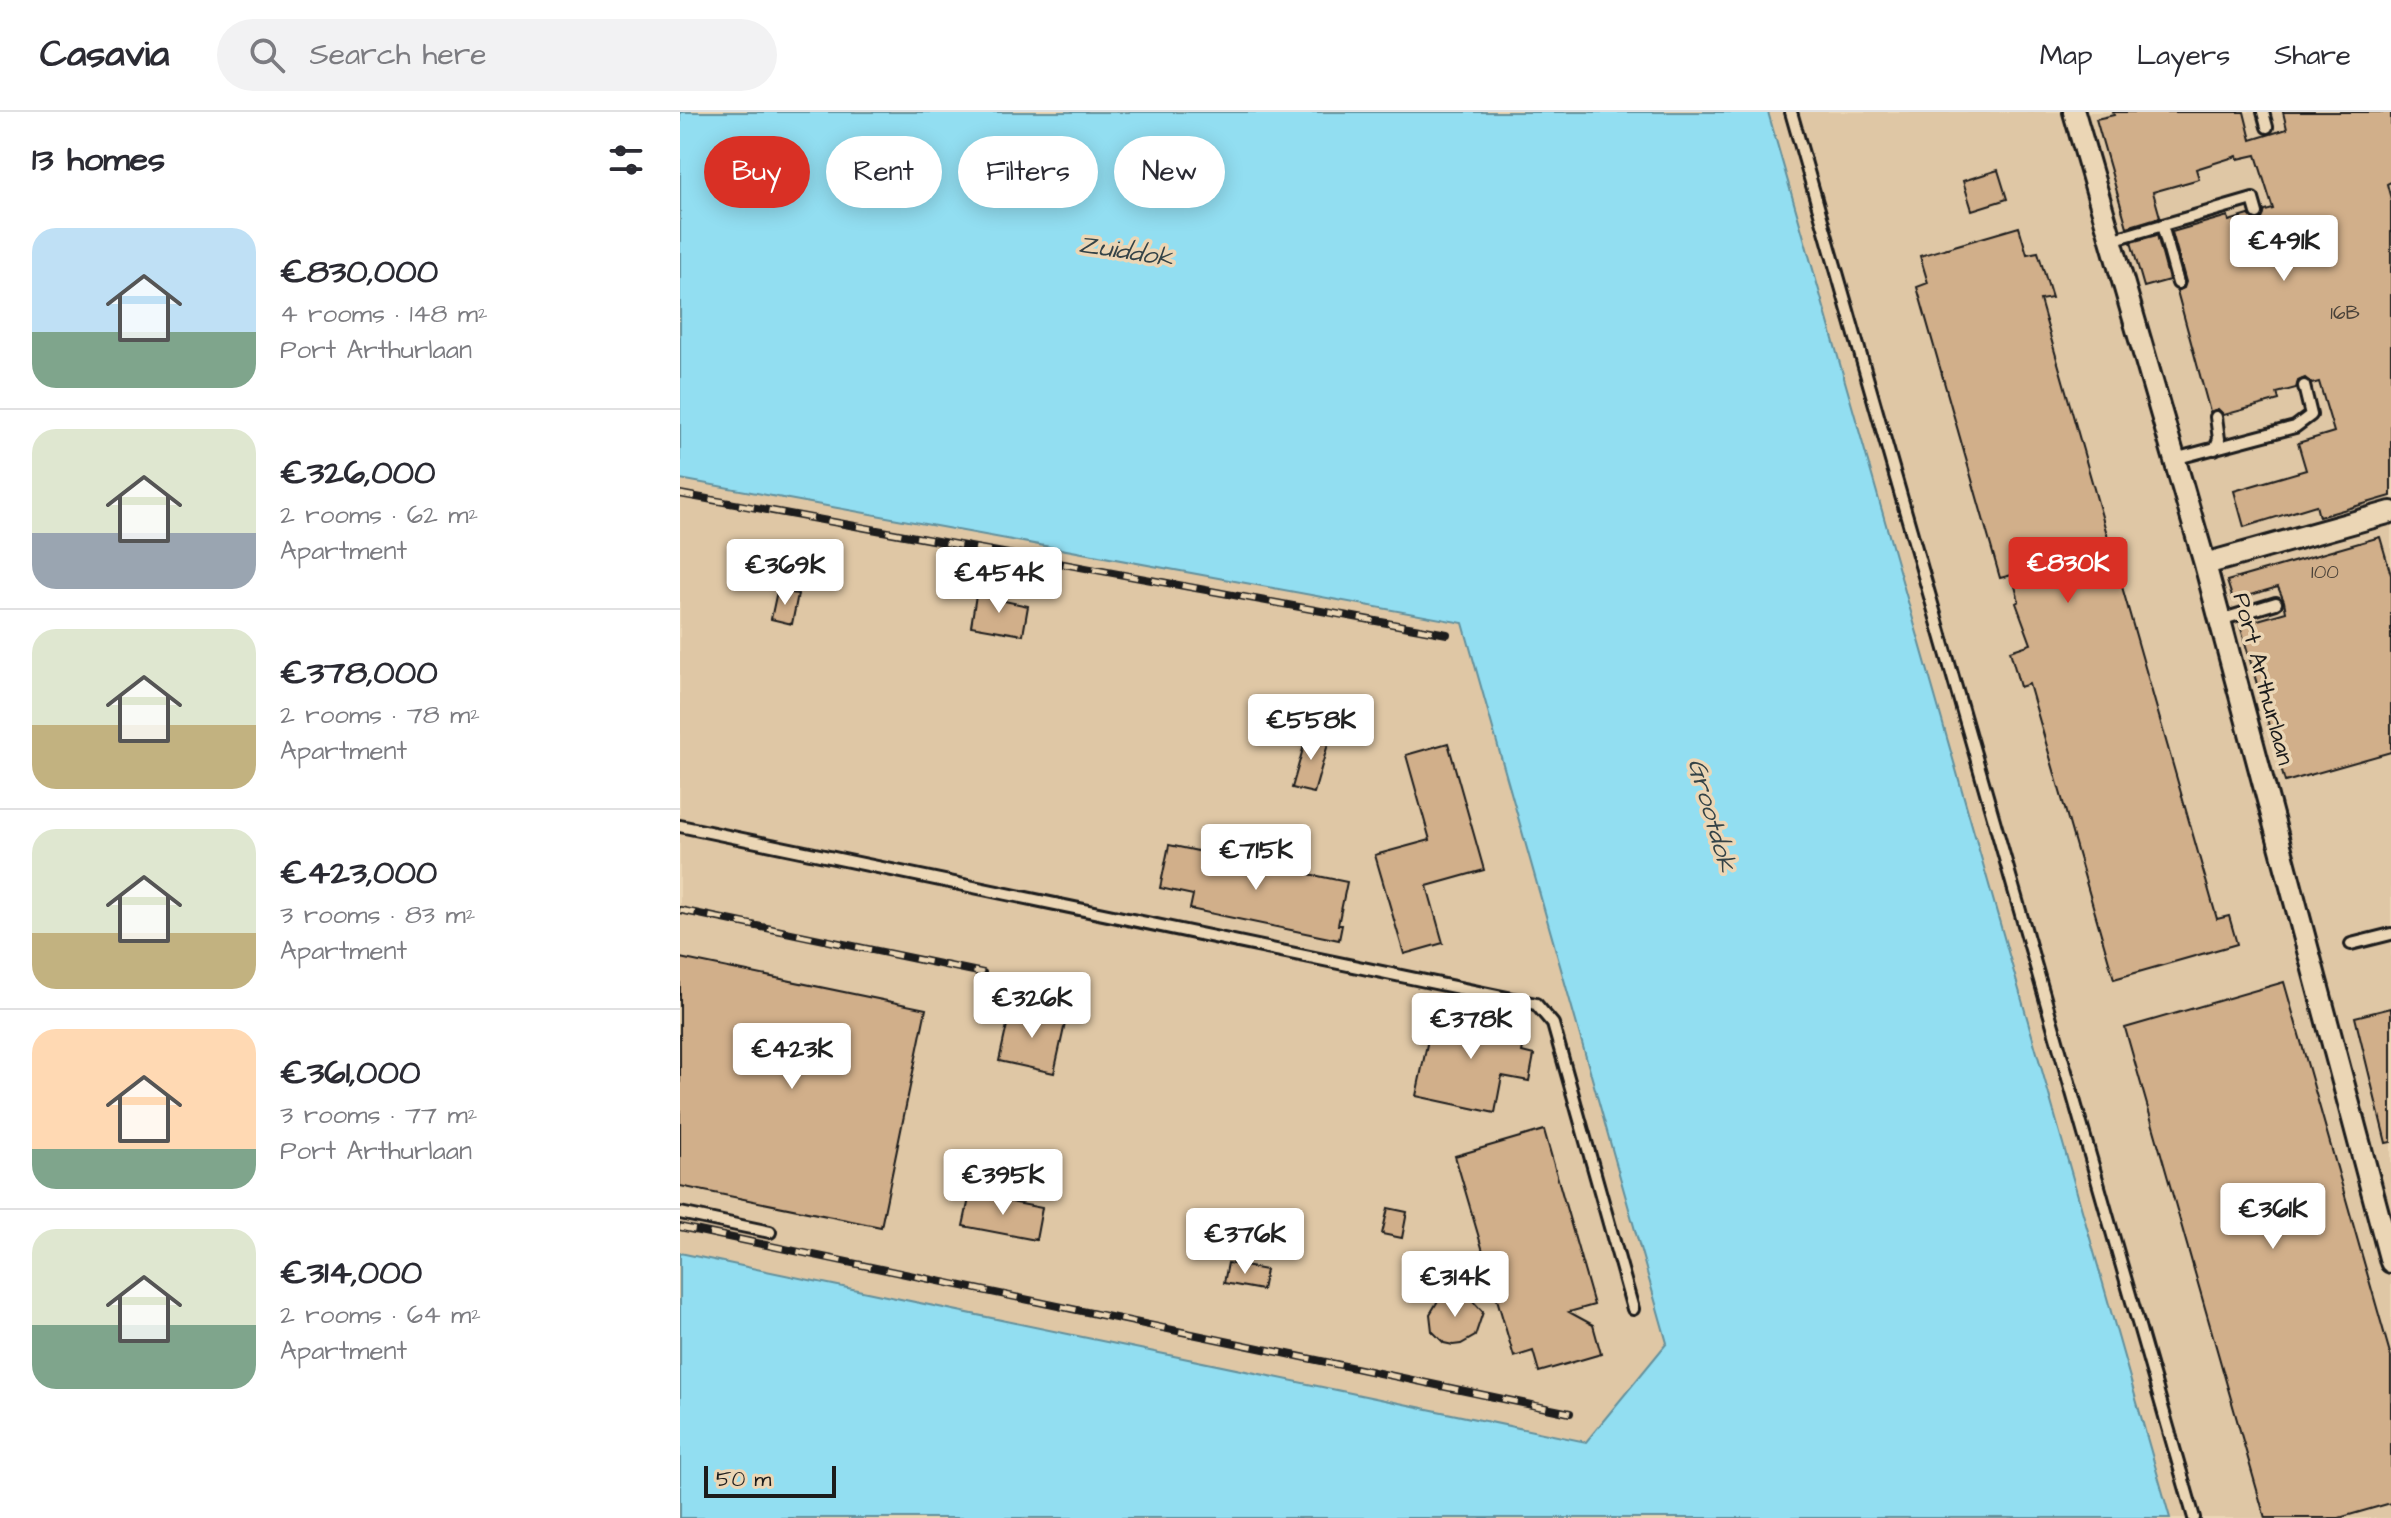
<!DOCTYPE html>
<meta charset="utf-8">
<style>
:root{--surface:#fff;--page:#f2f2f3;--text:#2b2b33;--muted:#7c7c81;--line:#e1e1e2;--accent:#d93025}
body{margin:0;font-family:"Architects Daughter",sans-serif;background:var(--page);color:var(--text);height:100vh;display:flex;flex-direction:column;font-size:30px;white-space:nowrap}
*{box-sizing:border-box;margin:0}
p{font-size:26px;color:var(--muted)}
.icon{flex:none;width:44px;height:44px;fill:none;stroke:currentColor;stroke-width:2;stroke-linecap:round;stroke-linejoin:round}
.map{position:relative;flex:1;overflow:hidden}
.sheet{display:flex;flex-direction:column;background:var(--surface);width:680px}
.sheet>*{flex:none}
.top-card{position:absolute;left:24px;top:24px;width:760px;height:72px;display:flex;gap:16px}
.scale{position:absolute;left:24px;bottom:20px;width:132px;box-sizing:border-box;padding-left:8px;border:4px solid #1c1c1c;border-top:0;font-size:22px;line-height:28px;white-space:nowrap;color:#1c1c1c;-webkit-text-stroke:6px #ebd6b5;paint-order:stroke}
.price{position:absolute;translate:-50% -68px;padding:0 18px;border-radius:8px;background:#fff;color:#222;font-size:26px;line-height:52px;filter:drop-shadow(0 2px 4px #0008)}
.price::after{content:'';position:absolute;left:50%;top:48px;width:24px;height:18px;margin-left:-12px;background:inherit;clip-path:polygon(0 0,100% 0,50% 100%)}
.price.current{background:var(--accent);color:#fff}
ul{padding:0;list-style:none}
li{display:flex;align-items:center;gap:24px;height:200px;padding:0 32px}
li+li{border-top:2px solid var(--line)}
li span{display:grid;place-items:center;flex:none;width:224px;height:160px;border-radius:24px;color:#555}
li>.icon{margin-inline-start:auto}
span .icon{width:96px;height:96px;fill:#fffc;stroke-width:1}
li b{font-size:34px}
h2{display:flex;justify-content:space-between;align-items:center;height:96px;padding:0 32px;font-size:34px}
.tag{padding:0 28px;border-radius:36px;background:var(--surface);box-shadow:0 4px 20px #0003;font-size:28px;line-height:72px}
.tag.current{background:var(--accent);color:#fff}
header{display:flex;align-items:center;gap:48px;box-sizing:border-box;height:112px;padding:0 40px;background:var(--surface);border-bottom:2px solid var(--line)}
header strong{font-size:38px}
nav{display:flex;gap:44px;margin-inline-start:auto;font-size:28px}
.search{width:560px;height:72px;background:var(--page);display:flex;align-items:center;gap:20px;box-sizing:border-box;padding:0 28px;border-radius:44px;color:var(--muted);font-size:30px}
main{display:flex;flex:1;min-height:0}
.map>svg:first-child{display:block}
.built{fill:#dfc7a5}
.water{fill:#92def1;stroke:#63909c;stroke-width:2}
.building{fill:#d1af8a;stroke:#1c1c1c;stroke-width:2}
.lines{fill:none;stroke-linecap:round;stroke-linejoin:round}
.service-casing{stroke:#1c1c1c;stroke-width:16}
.minor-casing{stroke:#1c1c1c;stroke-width:26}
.service{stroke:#ebd6b5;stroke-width:10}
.minor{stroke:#ebd6b5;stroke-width:20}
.rail-casing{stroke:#1c1c1c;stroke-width:8}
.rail{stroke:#ebd6b5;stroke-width:5;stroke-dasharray:15;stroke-linecap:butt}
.labels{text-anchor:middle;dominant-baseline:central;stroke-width:7;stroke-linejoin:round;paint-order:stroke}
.number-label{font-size:20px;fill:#494138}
.street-label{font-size:24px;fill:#1c1c1c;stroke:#ebd6b5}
.water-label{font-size:26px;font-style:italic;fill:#344347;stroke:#ebd6b5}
</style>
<header>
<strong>Casavia</strong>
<div class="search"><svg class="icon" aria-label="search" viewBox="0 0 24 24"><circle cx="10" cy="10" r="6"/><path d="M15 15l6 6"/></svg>Search here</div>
<nav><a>Map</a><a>Layers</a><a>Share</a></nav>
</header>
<main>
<section class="sheet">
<h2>13 homes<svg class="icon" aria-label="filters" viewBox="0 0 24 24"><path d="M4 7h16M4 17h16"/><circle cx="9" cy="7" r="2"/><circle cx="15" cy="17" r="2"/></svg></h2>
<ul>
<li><span style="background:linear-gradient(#bfe0f5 65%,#7fa58c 0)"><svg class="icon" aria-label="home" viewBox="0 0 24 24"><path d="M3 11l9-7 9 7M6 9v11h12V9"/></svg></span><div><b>€830,000</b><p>4 rooms · 148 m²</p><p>Port Arthurlaan</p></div></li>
<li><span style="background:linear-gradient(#dfe7d0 65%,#9aa5b1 0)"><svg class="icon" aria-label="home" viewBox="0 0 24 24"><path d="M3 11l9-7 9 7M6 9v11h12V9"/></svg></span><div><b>€326,000</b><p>2 rooms · 62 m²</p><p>Apartment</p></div></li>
<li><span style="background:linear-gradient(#dfe7d0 60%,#c2b280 0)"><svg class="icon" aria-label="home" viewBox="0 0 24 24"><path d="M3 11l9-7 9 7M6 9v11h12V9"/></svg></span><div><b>€378,000</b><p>2 rooms · 78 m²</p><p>Apartment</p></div></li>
<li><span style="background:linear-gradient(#dfe7d0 65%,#c2b280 0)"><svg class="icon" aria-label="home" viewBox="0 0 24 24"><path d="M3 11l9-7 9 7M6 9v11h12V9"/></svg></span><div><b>€423,000</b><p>3 rooms · 83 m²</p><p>Apartment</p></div></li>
<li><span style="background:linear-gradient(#ffd9b3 75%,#7fa58c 0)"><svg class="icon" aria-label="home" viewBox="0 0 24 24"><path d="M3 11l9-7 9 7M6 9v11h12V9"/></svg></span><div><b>€361,000</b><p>3 rooms · 77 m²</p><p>Port Arthurlaan</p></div></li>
<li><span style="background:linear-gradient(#dfe7d0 60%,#7fa58c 0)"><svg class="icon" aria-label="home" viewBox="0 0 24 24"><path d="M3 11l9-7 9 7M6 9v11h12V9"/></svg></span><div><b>€314,000</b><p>2 rooms · 64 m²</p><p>Apartment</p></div></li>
</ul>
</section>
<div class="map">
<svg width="1711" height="1406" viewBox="0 0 1711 1406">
<rect width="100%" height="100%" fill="#ebd6b5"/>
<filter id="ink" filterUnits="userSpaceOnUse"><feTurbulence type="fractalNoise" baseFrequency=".0125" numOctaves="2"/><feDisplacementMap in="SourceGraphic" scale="16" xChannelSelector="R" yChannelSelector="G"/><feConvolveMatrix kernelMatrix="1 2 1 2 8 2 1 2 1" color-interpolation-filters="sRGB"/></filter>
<g filter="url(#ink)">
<path class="built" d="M 1088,0 L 1711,0 L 1711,1406 L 1490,1406 Z
M 0,367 L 783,511 L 987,1231 L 906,1330 L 0,1141 Z"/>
<path class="water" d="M 0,0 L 1088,0 L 1490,1406 L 0,1406 L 0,1141 L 906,1330 L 987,1231 L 783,511 L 0,367 Z"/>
<path class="building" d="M 1433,0 L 1564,0 L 1571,28 L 1607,17 L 1603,0 L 1711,0 L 1711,70 L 1707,72 L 1711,87 L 1711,384 L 1639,405 L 1636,393 L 1564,415 L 1554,379 L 1626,358 L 1618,331 L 1654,320 L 1639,270 L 1632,272 L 1625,266 L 1618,269 L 1616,276 L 1597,281 L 1599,288 L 1544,303 L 1538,297 L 1530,300 L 1497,179 L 1504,176 L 1506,170 L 1492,120 L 1548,104 L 1549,109 L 1569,103 L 1574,108 L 1582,107 L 1585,99 L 1593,97 L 1576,43 L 1558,47 L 1557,44 L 1516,57 L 1519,67 L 1473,80 L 1480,105 L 1447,115 L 1416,7 L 1434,3 Z
M 1318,58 L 1327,87 L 1292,98 L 1283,69 Z
M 1339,115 L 1347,142 L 1358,140 L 1372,186 L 1360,188 L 1537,807 L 1549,804 L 1557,832 L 1434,867 L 1349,572 L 1340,575 L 1330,539 L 1351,532 L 1336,491 L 1339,489 L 1332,463 L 1320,466 L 1237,175 L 1248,171 L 1240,144 Z
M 1477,123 L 1489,168 L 1464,175 L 1451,130 Z
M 1700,425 L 1711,463 L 1711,640 L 1605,670 L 1560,513 L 1606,500 L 1604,489 L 1598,475 L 1553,488 L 1547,469 Z
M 97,479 L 118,482 L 112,512 L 91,507 Z
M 296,483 L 348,494 L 343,523 L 291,514 Z
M 628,619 L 650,625 L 634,681 L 612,676 Z
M 768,631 L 804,758 L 747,774 L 763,831 L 724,842 L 695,743 L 750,728 L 726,643 Z
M 489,733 L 667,770 L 658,813 L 662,813 L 659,828 L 510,797 L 513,783 L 480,776 Z
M 0,846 L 246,897 L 201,1115 L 0,1074 Z
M 1604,870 L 1711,1245 L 1711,1391 L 1659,1406 L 1585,1406 L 1445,916 Z
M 331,895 L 386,907 L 374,961 L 319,949 Z
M 1711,896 L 1711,1030 L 1706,1031 L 1675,905 Z
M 754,899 L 847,918 L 842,940 L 854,943 L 849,969 L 822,964 L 815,1001 L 736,984 Z
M 864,1018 L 914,1193 L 889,1200 L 913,1213 L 921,1242 L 859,1260 L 853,1239 L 834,1245 L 775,1044 Z
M 290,1082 L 362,1096 L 356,1128 L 283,1114 Z
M 708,1096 L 727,1100 L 722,1126 L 702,1122 Z
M 548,1151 L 586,1158 L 582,1178 L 544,1171 Z
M 775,1182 L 791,1187 L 803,1200 L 795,1224 L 781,1232 L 773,1233 L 764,1231 L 752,1219 L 750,1202 L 759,1187 Z"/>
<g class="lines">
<g class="service-casing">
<path id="service" d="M 1111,0 L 1514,1406
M 1583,0 L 1587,15
M 1482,113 L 1498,171
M 1431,128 L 1573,87 L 1577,101
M 1535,337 L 1539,327 L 1536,305
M 1494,347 L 1615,315 L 1631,303 L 1624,274
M 1540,508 L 1596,491
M 0,714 L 856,892 L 873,912 L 953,1197
M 1671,832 L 1711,822
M 0,1101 L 90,1120"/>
</g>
<g class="minor-casing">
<path id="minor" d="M 1394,0 L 1525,452 L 1711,1150
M 1525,452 L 1711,400"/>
</g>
<use href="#service" class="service"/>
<use href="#minor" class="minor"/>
<g class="rail-casing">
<path id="rail" d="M 0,382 L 767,522
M 0,798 L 303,861
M 0,1115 L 890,1301"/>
</g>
<use href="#rail" class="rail"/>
</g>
</g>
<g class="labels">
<g class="number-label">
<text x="1665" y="201">16B</text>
<text x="1645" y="460">100</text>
</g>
<g class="street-label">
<text transform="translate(1583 567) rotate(75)">Port Arthurlaan</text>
</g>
<g class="water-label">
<text transform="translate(446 139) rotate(9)">Zuiddok</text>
<text transform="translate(1032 703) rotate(74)">Grootdok</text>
</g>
</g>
</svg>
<div class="scale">50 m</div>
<b class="price" style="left:1604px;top:171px">€491K</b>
<b class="price current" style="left:1388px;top:493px">€830K</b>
<b class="price" style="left:105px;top:495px">€369K</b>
<b class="price" style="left:319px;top:503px">€454K</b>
<b class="price" style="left:631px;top:650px">€558K</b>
<b class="price" style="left:576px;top:780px">€715K</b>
<b class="price" style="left:352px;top:928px">€326K</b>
<b class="price" style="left:791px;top:949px">€378K</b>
<b class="price" style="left:112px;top:979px">€423K</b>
<b class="price" style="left:323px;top:1105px">€395K</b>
<b class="price" style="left:1593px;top:1139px">€361K</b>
<b class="price" style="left:565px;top:1164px">€376K</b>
<b class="price" style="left:775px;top:1207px">€314K</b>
<div class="top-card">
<a class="tag current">Buy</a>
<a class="tag">Rent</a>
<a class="tag">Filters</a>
<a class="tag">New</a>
</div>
</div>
</main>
